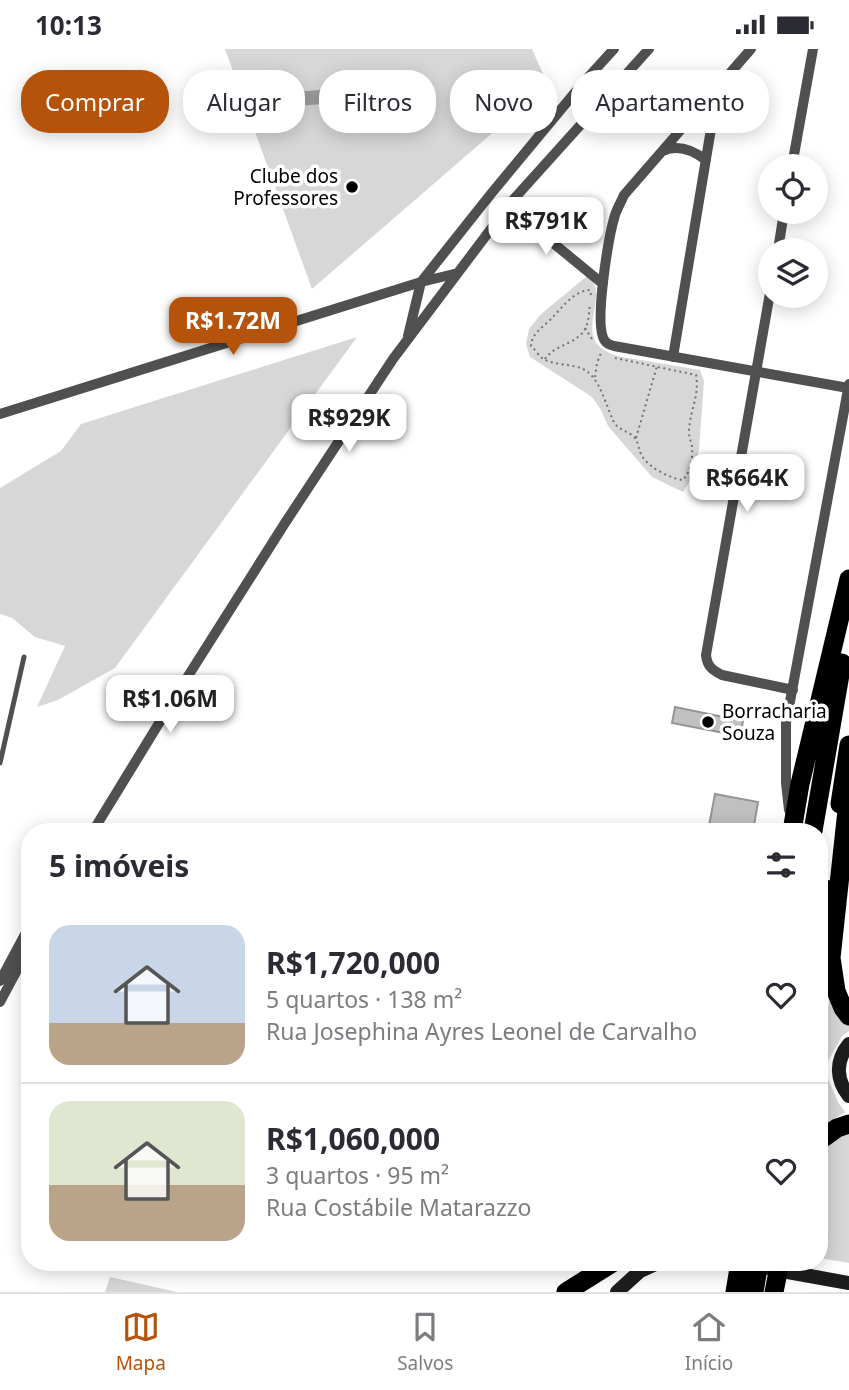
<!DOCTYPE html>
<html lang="pt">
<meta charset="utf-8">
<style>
:root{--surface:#fff;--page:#f2f2f3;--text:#2b2b33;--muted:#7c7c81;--line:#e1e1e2;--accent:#b45309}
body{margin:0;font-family:"Noto Sans",sans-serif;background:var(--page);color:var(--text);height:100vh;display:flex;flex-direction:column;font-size:26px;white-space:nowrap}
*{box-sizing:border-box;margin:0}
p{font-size:23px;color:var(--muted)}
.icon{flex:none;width:38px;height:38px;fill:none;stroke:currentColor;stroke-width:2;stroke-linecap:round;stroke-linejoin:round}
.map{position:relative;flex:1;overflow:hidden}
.details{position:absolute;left:21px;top:774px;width:807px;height:448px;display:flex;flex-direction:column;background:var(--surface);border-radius:28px;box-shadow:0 4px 18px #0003}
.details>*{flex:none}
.banner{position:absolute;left:21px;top:21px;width:808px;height:63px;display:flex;gap:14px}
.buttons{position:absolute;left:758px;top:105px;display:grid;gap:14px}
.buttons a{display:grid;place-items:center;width:70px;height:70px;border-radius:50%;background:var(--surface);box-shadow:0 4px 18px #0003;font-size:35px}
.price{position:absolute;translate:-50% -60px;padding:0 16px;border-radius:14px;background:#fff;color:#222;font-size:23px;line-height:46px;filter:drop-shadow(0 2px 4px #0008)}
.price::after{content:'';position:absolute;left:50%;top:42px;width:21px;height:16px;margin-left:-10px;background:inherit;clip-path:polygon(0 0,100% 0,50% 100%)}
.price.selected{background:var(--accent);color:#fff}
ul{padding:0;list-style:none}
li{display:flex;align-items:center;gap:21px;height:175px;padding:0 28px}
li+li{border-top:2px solid var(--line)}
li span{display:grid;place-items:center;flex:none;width:196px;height:140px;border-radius:21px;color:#555}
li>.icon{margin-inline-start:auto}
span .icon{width:84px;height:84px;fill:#fffc;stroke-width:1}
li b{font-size:30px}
h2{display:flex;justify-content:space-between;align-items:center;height:84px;padding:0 28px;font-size:30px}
.chip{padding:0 24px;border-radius:28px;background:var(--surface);box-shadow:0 4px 18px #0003;font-size:24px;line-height:63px}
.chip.selected{background:var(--accent);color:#fff}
.status{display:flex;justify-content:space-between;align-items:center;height:49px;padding:0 35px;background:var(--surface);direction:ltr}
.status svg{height:19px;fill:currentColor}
.menu{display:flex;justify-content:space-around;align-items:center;height:98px;border-top:2px solid var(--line);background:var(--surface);font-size:19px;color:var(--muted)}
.menu a{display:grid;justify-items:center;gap:4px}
.menu .selected{color:var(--accent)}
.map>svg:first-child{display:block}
.green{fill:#d7d7d7}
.water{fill:#9e9e9e}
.building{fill:#c0c0c0;stroke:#949494;stroke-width:2}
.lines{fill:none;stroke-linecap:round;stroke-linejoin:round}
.path{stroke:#727272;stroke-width:2;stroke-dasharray:2 3.5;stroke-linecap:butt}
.lane{stroke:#505050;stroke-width:5}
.street{stroke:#505050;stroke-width:10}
.secondary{stroke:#1d1d1d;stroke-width:14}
.highway{stroke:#000;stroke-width:19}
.poi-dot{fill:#000;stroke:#fff;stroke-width:2.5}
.labels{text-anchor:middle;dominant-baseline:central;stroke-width:7;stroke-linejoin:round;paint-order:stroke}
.poi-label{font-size:19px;fill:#000;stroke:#fff;text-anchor:end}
</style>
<div class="status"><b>10:13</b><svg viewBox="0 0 49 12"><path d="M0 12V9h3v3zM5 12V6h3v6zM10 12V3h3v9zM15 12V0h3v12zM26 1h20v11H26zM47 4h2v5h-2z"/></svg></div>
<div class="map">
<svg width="849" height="1243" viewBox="0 0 849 1243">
<rect width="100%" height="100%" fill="#fff"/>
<path class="green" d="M 225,0 L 532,0 L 548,36 L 312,240 Z
M 587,227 C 612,242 575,283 604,301 C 614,308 629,309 641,311 C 661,314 680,318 700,321 L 704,332 L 699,401 L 692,428 L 683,443 L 652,428 L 608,377 L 601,361 L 592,348 L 530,308 L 526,295 L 529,280 L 540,266 Z
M 357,288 L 115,619 L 58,651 L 37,658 L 65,597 L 35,588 L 12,569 L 0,565 L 0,439 L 61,402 L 81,375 Z
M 830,946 L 839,969 L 849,977 L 849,982 L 842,987 L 826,1016 L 828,1029 L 838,1053 L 845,1063 L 831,1072 L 819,1082 L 819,1020 Z
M 849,1083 L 849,1214 L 819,1209 L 819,1109 L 833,1091 Z
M 110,1228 L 177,1243 L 105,1243 Z"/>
<path class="water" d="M 320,41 L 322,55 L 285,58 L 284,44 Z"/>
<path class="building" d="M 675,658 L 743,672 L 740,687 L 672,674 Z
M 715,745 L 758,753 L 753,782 L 708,782 Z"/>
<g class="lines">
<path class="path" d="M 591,246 L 590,241 C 573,242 562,259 551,270 C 542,279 532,284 531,297 C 535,300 538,306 542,309 C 557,319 580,312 592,327 C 601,337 607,358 613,371 C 617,381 626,381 633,387 C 639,392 638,401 642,407 C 648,418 671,430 683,431 C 690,423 693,410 692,399 C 692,394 689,389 689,383 C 689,364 700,346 696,326 L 615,309
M 585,279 L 592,290
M 545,310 C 555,295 579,295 586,278 C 589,271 589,263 590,255
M 595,328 L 597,314 L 601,304
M 636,389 L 657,317"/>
<path class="lane" d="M 0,714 L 24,608"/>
<path class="street" d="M 751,0 L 624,146 C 621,153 617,160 615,166 C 609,186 593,277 605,292 C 607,295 610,296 614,297 L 848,339
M 663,102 C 678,95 694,102 706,111
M 792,117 L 813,0
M 508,157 L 603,235
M 778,201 L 784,163
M 770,244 L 706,606 C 707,617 712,621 722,626 L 793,641
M 408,287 L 421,233 L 490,146 L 582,35 L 614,0
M 673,308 L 718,38
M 0,365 L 421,233 L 458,224
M 789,761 L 786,734 L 786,674 L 849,335
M 93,782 L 183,635 L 285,474 L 393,310 L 512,152 L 649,0
M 0,932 L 30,876
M 0,953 L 30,897"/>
<path class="secondary" d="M 849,995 C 835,1012 836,1031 849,1047
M 771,1220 L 849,1234
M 617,1243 L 640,1222 L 660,1213"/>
<path class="highway" d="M 849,743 L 831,909 L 836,942 L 843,959 L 849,967
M 840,755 L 849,696
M 792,782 L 800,735 L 849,530
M 813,782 L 842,614
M 819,881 L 826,840
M 819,1092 L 837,1079 L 849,1075
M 566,1243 L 614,1213
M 735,1243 L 740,1213
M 754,1243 L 759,1213
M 774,1243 L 780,1213"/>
</g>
<g class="poi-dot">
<circle cx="352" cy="138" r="7"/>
<circle cx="708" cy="673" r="7"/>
</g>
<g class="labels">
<g class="poi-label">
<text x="338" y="127">Clube dos<tspan x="338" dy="22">Professores</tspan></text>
<text x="722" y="662" text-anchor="start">Borracharia<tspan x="722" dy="22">Souza</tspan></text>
</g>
</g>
</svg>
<div class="buttons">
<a><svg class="icon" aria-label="locate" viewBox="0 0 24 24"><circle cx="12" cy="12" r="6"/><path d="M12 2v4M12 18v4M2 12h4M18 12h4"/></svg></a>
<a><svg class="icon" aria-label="layers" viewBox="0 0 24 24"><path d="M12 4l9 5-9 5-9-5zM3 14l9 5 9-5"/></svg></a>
</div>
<b class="price" style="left:546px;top:208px">R$791K</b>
<b class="price selected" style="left:233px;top:308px">R$1.72M</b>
<b class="price" style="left:349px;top:405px">R$929K</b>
<b class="price" style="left:747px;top:465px">R$664K</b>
<b class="price" style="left:170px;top:686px">R$1.06M</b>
<div class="banner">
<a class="chip selected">Comprar</a>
<a class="chip">Alugar</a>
<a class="chip">Filtros</a>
<a class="chip">Novo</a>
<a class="chip">Apartamento</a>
</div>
<section class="details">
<h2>5 imóveis<svg class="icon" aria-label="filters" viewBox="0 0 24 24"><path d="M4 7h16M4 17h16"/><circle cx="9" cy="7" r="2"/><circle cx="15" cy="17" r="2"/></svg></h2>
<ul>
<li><span style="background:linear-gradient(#c9d6e8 70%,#b9a48a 0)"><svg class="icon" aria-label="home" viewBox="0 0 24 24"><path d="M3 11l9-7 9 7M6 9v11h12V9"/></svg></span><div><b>R$1,720,000</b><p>5 quartos · 138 m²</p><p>Rua Josephina Ayres Leonel de Carvalho</p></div><svg class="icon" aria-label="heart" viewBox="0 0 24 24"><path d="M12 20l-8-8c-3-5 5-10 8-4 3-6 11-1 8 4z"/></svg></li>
<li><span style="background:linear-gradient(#dfe7d0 60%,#b9a48a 0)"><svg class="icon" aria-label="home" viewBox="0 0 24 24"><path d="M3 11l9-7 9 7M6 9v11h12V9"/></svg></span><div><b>R$1,060,000</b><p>3 quartos · 95 m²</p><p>Rua Costábile Matarazzo</p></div><svg class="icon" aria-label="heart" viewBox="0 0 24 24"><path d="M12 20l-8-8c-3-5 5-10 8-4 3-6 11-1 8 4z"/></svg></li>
</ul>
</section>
</div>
<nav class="menu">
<a class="selected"><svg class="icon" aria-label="map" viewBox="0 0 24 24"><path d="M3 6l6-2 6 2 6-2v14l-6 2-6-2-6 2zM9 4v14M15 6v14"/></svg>Mapa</a>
<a><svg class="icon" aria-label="saved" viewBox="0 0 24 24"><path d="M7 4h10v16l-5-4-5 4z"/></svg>Salvos</a>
<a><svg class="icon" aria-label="home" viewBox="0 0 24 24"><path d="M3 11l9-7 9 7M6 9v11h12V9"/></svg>Início</a>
</nav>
